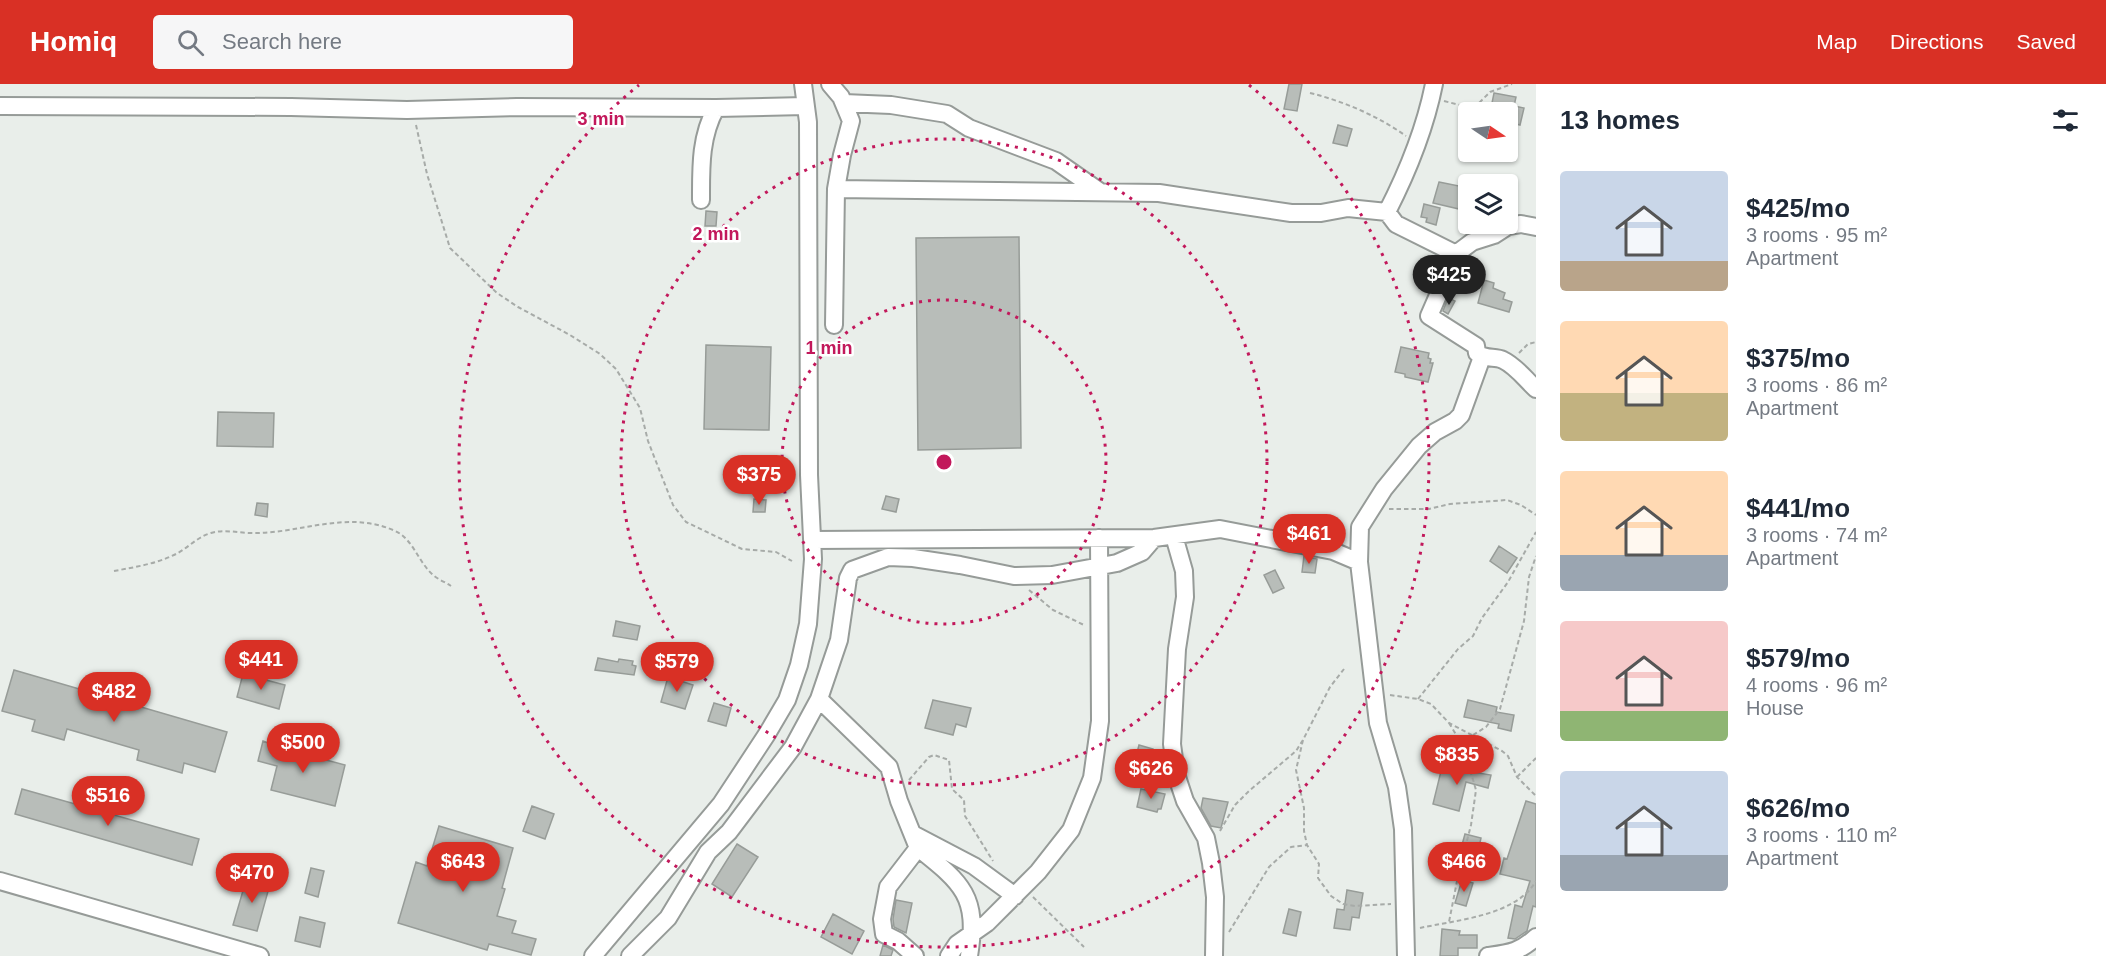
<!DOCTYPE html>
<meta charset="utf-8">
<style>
:root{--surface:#fff;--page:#f6f6f7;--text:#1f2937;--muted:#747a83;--accent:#d93025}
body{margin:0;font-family:Helvetica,sans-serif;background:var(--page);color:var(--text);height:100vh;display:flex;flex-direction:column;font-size:22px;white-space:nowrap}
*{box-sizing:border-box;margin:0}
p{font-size:20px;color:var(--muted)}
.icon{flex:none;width:33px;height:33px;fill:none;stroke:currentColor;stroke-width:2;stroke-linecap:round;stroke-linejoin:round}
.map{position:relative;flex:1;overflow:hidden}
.side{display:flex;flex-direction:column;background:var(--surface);width:570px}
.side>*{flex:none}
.needle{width:39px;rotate:103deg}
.controls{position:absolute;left:1458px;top:18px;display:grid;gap:12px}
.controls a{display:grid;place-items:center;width:60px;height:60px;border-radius:6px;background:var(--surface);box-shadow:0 2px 4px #0004;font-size:30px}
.price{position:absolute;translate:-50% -51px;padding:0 14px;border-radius:21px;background:var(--accent);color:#fff;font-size:20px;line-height:39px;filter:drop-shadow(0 2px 3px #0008)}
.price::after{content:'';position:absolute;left:50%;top:36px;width:18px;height:14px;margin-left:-9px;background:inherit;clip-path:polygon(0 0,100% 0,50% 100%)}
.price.on{background:#222;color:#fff}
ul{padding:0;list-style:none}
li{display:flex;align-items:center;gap:18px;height:150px;padding:0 24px}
li span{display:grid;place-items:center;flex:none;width:168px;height:120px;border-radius:6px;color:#555}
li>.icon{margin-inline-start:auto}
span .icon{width:72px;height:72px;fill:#fffc;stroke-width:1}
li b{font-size:26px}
h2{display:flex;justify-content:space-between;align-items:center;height:72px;padding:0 24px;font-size:26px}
header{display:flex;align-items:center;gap:36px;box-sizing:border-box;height:84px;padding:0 30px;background:var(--accent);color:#fff}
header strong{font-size:28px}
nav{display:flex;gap:33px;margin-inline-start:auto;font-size:21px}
.search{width:420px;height:54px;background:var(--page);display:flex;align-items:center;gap:15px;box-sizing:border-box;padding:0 21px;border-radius:6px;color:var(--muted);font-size:22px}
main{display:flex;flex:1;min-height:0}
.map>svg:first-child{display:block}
.building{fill:#b8bdb9;stroke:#979c98;stroke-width:1.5}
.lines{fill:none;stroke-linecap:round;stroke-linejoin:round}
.minor-casing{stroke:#969b98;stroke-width:20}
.path{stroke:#a7aba8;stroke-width:2;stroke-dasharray:4.5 3;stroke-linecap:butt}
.minor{stroke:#fff;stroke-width:16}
.ring{fill:none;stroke:#c2185b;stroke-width:3;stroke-dasharray:3 6}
.centre{fill:#c2185b;stroke:#fff;stroke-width:3}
.ring-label{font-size:18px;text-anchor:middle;font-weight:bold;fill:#c2185b;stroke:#fff;stroke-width:5;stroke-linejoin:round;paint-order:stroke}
</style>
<header>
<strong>Homiq</strong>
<div class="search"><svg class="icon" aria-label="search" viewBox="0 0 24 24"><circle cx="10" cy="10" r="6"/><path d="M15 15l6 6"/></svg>Search here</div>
<nav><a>Map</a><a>Directions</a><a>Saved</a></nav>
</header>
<main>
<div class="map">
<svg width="1536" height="872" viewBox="0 0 1536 872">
<rect width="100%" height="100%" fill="#e9eeea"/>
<path class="building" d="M 1289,0 L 1302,0 L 1297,27 L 1284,25 Z
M 1494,9 L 1516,13 L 1514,22 L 1524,24 L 1520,41 L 1508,38 L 1508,28 L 1500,28 L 1500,26 L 1491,24 Z
M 1338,41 L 1352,45 L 1347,62 L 1333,59 Z
M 1439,98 L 1464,103 L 1459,125 L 1433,119 Z
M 1424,120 L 1440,124 L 1436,141 L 1426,138 L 1427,134 L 1421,133 Z
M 706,127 L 717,128 L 716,142 L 705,142 Z
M 1019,153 L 1021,364 L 918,366 L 916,154 Z
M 1484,196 L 1494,199 L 1493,204 L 1505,209 L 1503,215 L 1512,218 L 1509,228 L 1478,219 Z
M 1448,214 L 1455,217 L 1448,230 L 1443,227 Z
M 706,261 L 771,263 L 769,346 L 704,345 Z
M 1401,263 L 1429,269 L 1428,274 L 1431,275 L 1430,279 L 1433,279 L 1428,298 L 1405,293 L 1405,290 L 1395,288 Z
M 218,328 L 274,329 L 273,363 L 217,362 Z
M 886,412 L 899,415 L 896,428 L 882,425 Z
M 754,415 L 766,416 L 765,428 L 753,428 Z
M 257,419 L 268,420 L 267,433 L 255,431 Z
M 1499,462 L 1517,474 L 1507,489 L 1490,477 Z
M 1304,472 L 1317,475 L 1315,489 L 1302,488 Z
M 1275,486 L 1284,504 L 1273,509 L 1264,491 Z
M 616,537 L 640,542 L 637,556 L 613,552 Z
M 598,574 L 618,578 L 619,575 L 633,577 L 632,581 L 636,582 L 634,591 L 595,586 Z
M 14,586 L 227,648 L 215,688 L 184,679 L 182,689 L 137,676 L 139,666 L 67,645 L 64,656 L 32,647 L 35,636 L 2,627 Z
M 243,590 L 285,601 L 279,625 L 237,613 Z
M 668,593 L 693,601 L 685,625 L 661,618 Z
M 933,616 L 971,624 L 966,643 L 956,640 L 953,651 L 925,644 Z
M 1468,616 L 1497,623 L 1496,628 L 1514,631 L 1511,647 L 1498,644 L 1499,640 L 1464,633 Z
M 714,619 L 731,624 L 726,642 L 708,637 Z
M 263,657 L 281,664 L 345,681 L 335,722 L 271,706 L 277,682 L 258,677 Z
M 1139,661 L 1153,665 L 1147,692 L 1132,688 Z
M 1442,683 L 1491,691 L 1488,704 L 1466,698 L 1459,727 L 1433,720 Z
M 22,705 L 199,755 L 192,781 L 15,730 Z
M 1141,705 L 1165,710 L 1161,725 L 1158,725 L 1157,728 L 1137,723 Z
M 1203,714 L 1228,718 L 1221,744 L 1211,742 L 1201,724 Z
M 1526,717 L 1536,720 L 1536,823 L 1533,822 L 1527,847 L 1515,855 L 1508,854 L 1515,821 L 1522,823 L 1530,797 L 1500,790 L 1504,774 L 1507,775 Z
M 532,722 L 554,730 L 545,755 L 523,747 Z
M 439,742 L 513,764 L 502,804 L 505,805 L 497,832 L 516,837 L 512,849 L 536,855 L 531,871 L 489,860 L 487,866 L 398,839 L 416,778 L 427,782 Z
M 1465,750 L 1481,754 L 1477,772 L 1460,768 Z
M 737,760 L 758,773 L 732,813 L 712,800 Z
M 311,784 L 324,787 L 318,813 L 305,809 Z
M 247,793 L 270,800 L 257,847 L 233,841 Z
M 1462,796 L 1473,799 L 1466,822 L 1455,819 Z
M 1347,806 L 1363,809 L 1359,834 L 1352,833 L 1350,846 L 1334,844 L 1337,825 L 1344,826 Z
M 896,816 L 912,819 L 906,849 L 894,843 L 893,835 Z
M 1289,825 L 1301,828 L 1296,852 L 1283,849 Z
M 833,830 L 864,847 L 852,870 L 821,853 Z
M 300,833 L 325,839 L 320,863 L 295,857 Z
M 1442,845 L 1460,847 L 1459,851 L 1477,851 L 1477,864 L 1458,864 L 1458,872 L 1440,872 Z
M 883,861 L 893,866 L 891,872 L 880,872 Z"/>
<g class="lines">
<g class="minor-casing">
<path id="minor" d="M 830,0 L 841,13 L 851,37 L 842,71 L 836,105
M 1434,0 C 1425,45 1408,87 1387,128 L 1396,140 L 1456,170 L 1472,158 L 1494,151 L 1508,142 L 1521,140 L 1536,143
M 844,19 L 891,21 L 947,30 L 969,44 L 1056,77 L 1099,107
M 0,22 L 291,23 L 407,26 L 517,23 L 716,24 L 805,22
M 701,116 C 701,84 700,53 716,24
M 1456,170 L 1429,232 L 1476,262 L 1477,269 C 1486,276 1495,272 1503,276 C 1516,282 1526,296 1536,305
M 834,241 L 836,105 L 1159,109 L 1291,129 L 1321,129 L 1348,124 L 1387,128
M 1174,452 L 1184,487 L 1185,513 L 1177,565 L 1172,660 L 1176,690 L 1185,717 L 1206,754 L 1211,779 L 1215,813 L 1214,872
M 812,456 L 1154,454 L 1220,445 L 1333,467 L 1359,478
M 913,750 L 974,782 L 1015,812
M 918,764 C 962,799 979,812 969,872
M 0,797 L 260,872
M 593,872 L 721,720 L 767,650 L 787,616 L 799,581 L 808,540 L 813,475 L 809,391 L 808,38 L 803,0
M 630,872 L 668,834 L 708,768 L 729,748 L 793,663 L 819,615
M 915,872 L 898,857 L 884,850 L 882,835 L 888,803 L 918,764 L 899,717 L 889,683 L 819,615 L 839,556 L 848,494 L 852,486 L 888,473 L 913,474 L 960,481 L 1014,492 L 1052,491 L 1117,479 L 1142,468 L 1154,454
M 949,872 L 957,860 L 987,839 L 1038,788 L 1071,746 L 1092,694 L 1100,637 L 1099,454
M 1406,872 L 1403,745 L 1397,703 L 1378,639 L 1359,478 L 1360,443 L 1384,405 L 1419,362 L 1435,348 L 1455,337 L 1461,331 L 1482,273
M 1488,872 C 1509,869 1520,868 1536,853"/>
</g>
<path class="path" d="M 1310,9 C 1343,17 1378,32 1406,52
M 1444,17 L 1467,23 L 1476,22 L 1490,8 L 1512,0
M 416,41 L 427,90 L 450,164 L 497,209 L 518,223 L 570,251 L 600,270 L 616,285 L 640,324 L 648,357 L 673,421 L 686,438 L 742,465 L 776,468 L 792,477
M 1519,269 L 1528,260 L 1536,258
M 1389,425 L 1429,425 L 1450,420 L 1507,416 L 1521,421 L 1536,431
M 114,487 C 135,483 156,480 176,470 C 188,464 197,453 211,449 C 225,445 238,449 252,449 C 299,450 346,426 393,446 C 413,454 417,476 432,490 C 437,495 445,498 451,502
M 1029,506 L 1053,526 L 1084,541
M 1390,611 L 1418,615 L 1431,620 L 1449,639 L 1502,667 L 1508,672 L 1517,693 L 1536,712
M 1418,615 L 1458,565 L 1473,552 L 1482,534 L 1508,498 L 1536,448
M 1449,639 L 1463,662 L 1476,706 L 1471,741 L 1458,792 L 1449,838
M 1473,651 L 1486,643 L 1500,625 L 1524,537 L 1529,493 L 1536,472
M 1303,656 L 1296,686 L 1304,724 L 1304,747 L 1307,761 L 1319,780 L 1318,794 L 1331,812 L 1343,820 L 1355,822 L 1391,820
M 1517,693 L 1536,674
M 909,696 L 929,673 L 934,671 L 949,676 L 952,705 L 964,716 L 965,732 L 993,777
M 1220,747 L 1235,721 L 1249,707 L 1296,667 L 1303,656 L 1330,603 L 1344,585
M 1033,813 L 1084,863
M 1420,844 C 1456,836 1516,832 1536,797
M 1229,848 L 1269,783 L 1291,763 L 1307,761"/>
<use href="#minor" class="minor"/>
</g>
<g class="ring">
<circle cx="944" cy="378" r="162"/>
<circle cx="944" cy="378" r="323"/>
<path d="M1249 1A485 485 0 1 1 639 1"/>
</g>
<circle cx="944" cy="378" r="9" class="centre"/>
<g class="ring-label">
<text x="601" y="41">3 min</text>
<text x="716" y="156">2 min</text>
<text x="829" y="270">1 min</text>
</g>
</svg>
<div class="controls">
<a><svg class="needle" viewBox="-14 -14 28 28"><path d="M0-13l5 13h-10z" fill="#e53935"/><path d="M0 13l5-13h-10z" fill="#747a83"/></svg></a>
<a><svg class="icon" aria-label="layers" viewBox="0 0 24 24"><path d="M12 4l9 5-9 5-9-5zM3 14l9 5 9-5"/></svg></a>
</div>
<b class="price on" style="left:1449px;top:222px">$425</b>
<b class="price" style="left:759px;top:422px">$375</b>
<b class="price" style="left:1309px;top:481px">$461</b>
<b class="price" style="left:261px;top:607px">$441</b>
<b class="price" style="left:677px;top:609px">$579</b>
<b class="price" style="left:114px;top:639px">$482</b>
<b class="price" style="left:303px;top:690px">$500</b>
<b class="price" style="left:1457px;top:702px">$835</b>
<b class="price" style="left:1151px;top:716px">$626</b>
<b class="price" style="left:108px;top:743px">$516</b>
<b class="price" style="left:463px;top:809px">$643</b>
<b class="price" style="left:1464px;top:809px">$466</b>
<b class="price" style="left:252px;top:820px">$470</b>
</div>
<section class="side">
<h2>13 homes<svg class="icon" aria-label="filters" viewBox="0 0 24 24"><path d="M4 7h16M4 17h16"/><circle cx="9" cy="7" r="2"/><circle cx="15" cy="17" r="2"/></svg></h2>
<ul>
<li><span style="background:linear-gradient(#c9d6e8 75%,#b9a48a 0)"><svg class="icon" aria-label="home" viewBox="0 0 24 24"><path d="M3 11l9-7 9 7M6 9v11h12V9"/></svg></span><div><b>$425/mo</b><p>3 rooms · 95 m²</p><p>Apartment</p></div></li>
<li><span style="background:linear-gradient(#ffd9b3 60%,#c2b280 0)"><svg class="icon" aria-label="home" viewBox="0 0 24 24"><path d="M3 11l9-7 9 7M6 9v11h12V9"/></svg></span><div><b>$375/mo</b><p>3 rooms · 86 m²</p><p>Apartment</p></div></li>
<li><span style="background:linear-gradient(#ffd9b3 70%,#9aa5b1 0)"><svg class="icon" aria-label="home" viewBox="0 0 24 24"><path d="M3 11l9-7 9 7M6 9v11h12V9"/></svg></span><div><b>$441/mo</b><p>3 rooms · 74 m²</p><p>Apartment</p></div></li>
<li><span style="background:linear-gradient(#f6c9c9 75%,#8fb573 0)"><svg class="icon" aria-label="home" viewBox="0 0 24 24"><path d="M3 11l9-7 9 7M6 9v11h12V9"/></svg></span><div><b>$579/mo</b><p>4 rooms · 96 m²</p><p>House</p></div></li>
<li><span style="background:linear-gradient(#c9d6e8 70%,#9aa5b1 0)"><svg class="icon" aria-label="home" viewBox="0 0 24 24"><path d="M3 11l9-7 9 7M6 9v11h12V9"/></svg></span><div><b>$626/mo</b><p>3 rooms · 110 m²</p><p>Apartment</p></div></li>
</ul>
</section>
</main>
